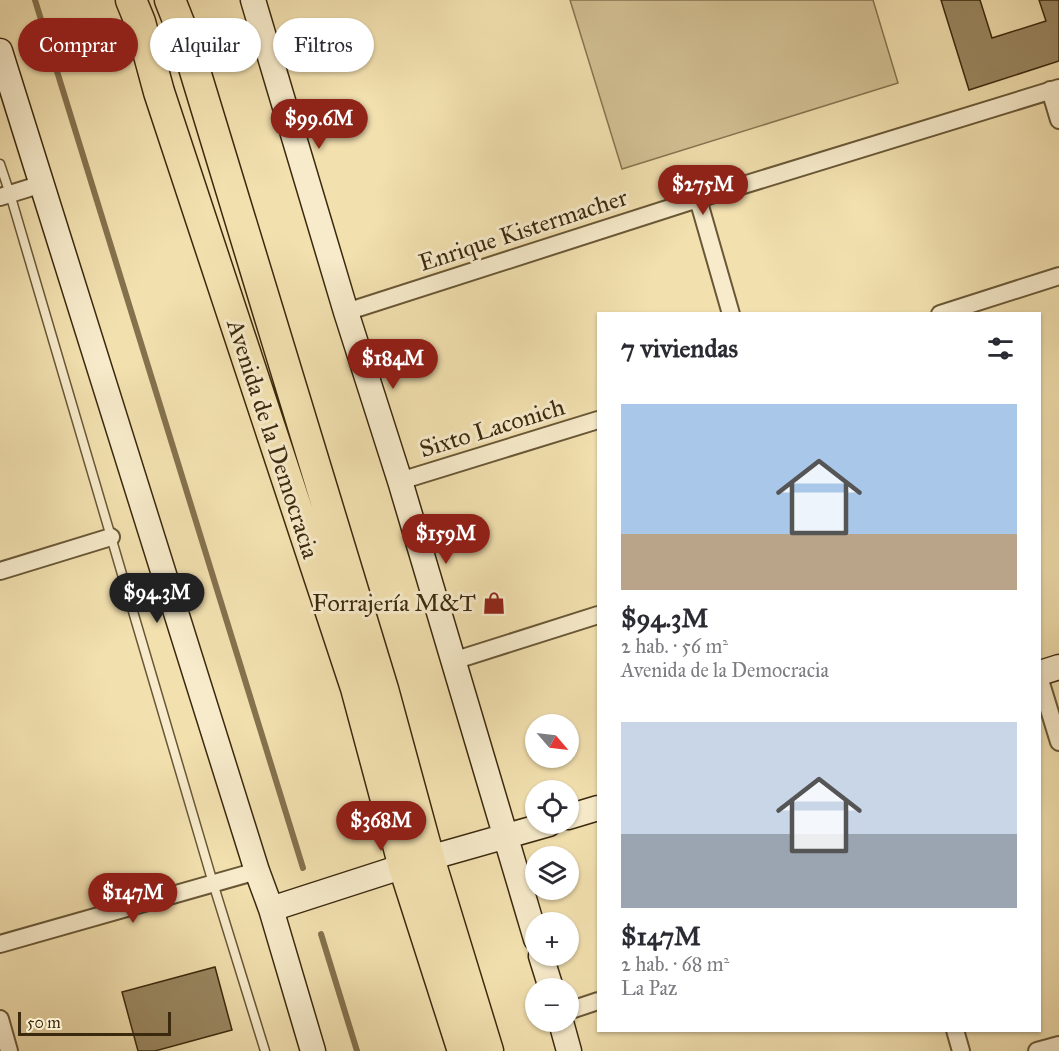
<!DOCTYPE html>
<html lang="es">
<meta charset="utf-8">
<style>
:root{--surface:#fff;--page:#f7f7f7;--text:#2b2b33;--muted:#7c7c81;--accent:#8f2418}
body{margin:0;font-family:"IM FELL Great Primer",serif;background:var(--page);color:var(--text);height:100vh;display:flex;flex-direction:column;font-size:22px;white-space:nowrap}
*{box-sizing:border-box;margin:0}
p{font-size:20px;color:var(--muted)}
.icon{flex:none;width:33px;height:33px;fill:none;stroke:currentColor;stroke-width:2;stroke-linecap:round;stroke-linejoin:round}
.map{position:relative;flex:1;overflow:hidden}
.details{position:absolute;left:597px;top:312px;width:444px;height:720px;display:flex;flex-direction:column;background:var(--surface);border-radius:0px;box-shadow:0 2px 4px #0004}
.details>*{flex:none}
.banner{position:absolute;left:18px;top:18px;width:489px;height:54px;display:flex;gap:12px}
.needle{width:39px;rotate:118deg}
.buttons{position:absolute;left:525px;top:714px;display:grid;gap:12px}
.buttons a{display:grid;place-items:center;width:54px;height:54px;border-radius:50%;background:var(--surface);box-shadow:0 2px 4px #0004;font-size:30px}
.scale{position:absolute;left:18px;bottom:15px;width:153px;box-sizing:border-box;padding-left:6px;border:3px solid #3b290e;border-top:0;font-size:16px;line-height:21px;white-space:nowrap;color:#3b290e;-webkit-text-stroke:4px #f7ebcb;paint-order:stroke}
.price{position:absolute;translate:-50% -51px;padding:0 14px;border-radius:21px;background:var(--accent);color:#fff;font-size:20px;line-height:39px;filter:drop-shadow(0 2px 3px #0008)}
.price::after{content:'';position:absolute;left:50%;top:36px;width:18px;height:14px;margin-left:-9px;background:inherit;clip-path:polygon(0 0,100% 0,50% 100%)}
.price.on{background:#222;color:#fff}
ul{padding:0;list-style:none}
li{display:grid;align-content:center;gap:12px;height:318px;padding:0 24px}
li span{display:grid;place-items:center;height:186px;border-radius:0px;color:#555}
li>.icon{margin-inline-start:auto}
span .icon{width:108px;height:108px;fill:#fffc;stroke-width:1}
li b{font-size:26px}
h2{display:flex;justify-content:space-between;align-items:center;height:72px;padding:0 24px;font-size:26px}
.tag{padding:0 21px;border-radius:27px;background:var(--surface);box-shadow:0 2px 4px #0004;font-size:21px;line-height:54px}
.tag.on{background:var(--accent);color:#fff}
.map>svg:first-child{display:block}
.green{fill:#d3c194;stroke:#877551;stroke-width:1.5}
.lines{fill:none;stroke-linecap:round;stroke-linejoin:round}
.stream{stroke:#84724e;stroke-width:6}
.building{fill:#9a8862;stroke:#3b290e;stroke-width:1.5}
.lane-casing{stroke:#695736;stroke-width:11}
.street-casing{stroke:#695736;stroke-width:20}
.secondary-casing{stroke:#3b290e;stroke-width:27}
.highway-casing{stroke:#3b290e;stroke-width:33}
.lane{stroke:#f7ebcb;stroke-width:8}
.street{stroke:#f7ebcb;stroke-width:16}
.secondary{stroke:#f7ebcb;stroke-width:24}
.highway{stroke:#f2e0af;stroke-width:30}
.labels{text-anchor:middle;dominant-baseline:central;stroke-width:6;stroke-linejoin:round;paint-order:stroke}
.street-label{font-size:24px;fill:#3b290e;stroke:#f7ebcb}
.poi-label{font-size:24px;fill:#3b290e;stroke:#f7ebcb;text-anchor:end}
</style>
<div class="map">
<svg width="1059" height="1051" viewBox="0 0 1059 1051">
<rect width="100%" height="100%" fill="#f2e0af"/>
<filter id="stains"><feTurbulence type="fractalNoise" baseFrequency=".00333" numOctaves="4"/><feColorMatrix values="0 0 0 0 .2 0 0 0 0 .09 0 0 0 0 .02 0 0 0 .5 -.17"/></filter>
<radialGradient id="worn" r=".72"><stop offset=".6" stop-color="#630" stop-opacity="0"/><stop offset="1" stop-color="#630" stop-opacity=".3"/></radialGradient>
<path class="green" d="M 570,0 L 873,0 L 898,83 L 622,169 Z"/>
<g class="lines">
<path class="stream" d="M 35,0 L 303,868
M 321,934 L 357,1051"/>
</g>
<path class="building" d="M 941,0 L 980,0 L 992,38 L 1046,21 L 1039,0 L 1059,0 L 1059,61 L 969,90 Z
M 215,967 L 232,1030 L 155,1051 L 138,1051 L 122,992 Z"/>
<g class="lines">
<g class="lane-casing">
<path id="lane" d="M 0,164 L 10,194 L 213,883 L 265,1051"/>
</g>
<g class="street-casing">
<path id="street" d="M 1050,90 L 1059,120
M 0,197 L 42,184
M 698,199 L 731,314
M 346,312 L 698,199 L 1059,88
M 940,314 L 1059,276
M 400,481 L 598,420
M 0,571 L 111,537
M 453,661 L 598,615
M 1040,680 L 1059,742
M 0,944 L 257,871
M 568,1011 L 598,1001
M 0,1019 L 9,1051
M 955,1030 L 961,1051
M 1037,1051 L 1059,1045"/>
</g>
<g class="secondary-casing">
<path id="secondary" d="M 253,0 L 346,312 L 400,481 L 536,939
M 0,51 L 257,871 L 271,909 L 313,1051
M 1040,673 L 1059,667
M 568,817 L 598,808
M 271,909 L 429,858 L 549,824
M 541,956 L 551,988
M 561,1022 L 569,1051"/>
</g>
<g class="highway-casing">
<path id="highway" d="M 131,0 L 140,22 L 159,92 L 356,688 L 404,867 L 463,1051
M 170,0 L 185,38 L 383,689 L 429,858 L 488,1051"/>
</g>
<use href="#lane" class="lane"/>
<use href="#street" class="street"/>
<use href="#secondary" class="secondary"/>
<use href="#highway" class="highway"/>
</g>
<defs>
<g id="shop-bare" transform="scale(1.8)"><path d="M-5-2.5h2.3a2.7 3.5 0 0 1 5.4 0H5L5.5 6h-11ZM-1.5-2.5h3a1.5 2.3 0 0 0-3 0Z" fill="#8f2418" stroke="#f7ebcb" stroke-width="2.5" paint-order="stroke"/></g>
</defs>
<g fill-rule="evenodd">
<use href="#shop-bare" x="494" y="603"/>
</g>
<g class="labels">
<g class="street-label">
<text transform="translate(523 230) rotate(-18)">Enrique Kistermacher</text>
<text transform="translate(492 428) rotate(-17)">Sixto Laconich</text>
<text transform="translate(273 439) rotate(72)">Avenida de la Democracia</text>
</g>
<g class="poi-label">
<text x="476" y="603">Forrajería M&amp;T</text>
</g>
</g>
<rect width="100%" height="100%" filter="url(#stains)"/>
<rect width="100%" height="100%" fill="url(#worn)"/>
</svg>
<div class="buttons">
<a><svg class="needle" viewBox="-14 -14 28 28"><path d="M0-13l5 13h-10z" fill="#e53935"/><path d="M0 13l5-13h-10z" fill="#7c7c81"/></svg></a>
<a><svg class="icon" aria-label="locate" viewBox="0 0 24 24"><circle cx="12" cy="12" r="6"/><path d="M12 2v4M12 18v4M2 12h4M18 12h4"/></svg></a>
<a><svg class="icon" aria-label="layers" viewBox="0 0 24 24"><path d="M12 4l9 5-9 5-9-5zM3 14l9 5 9-5"/></svg></a>
<a>+</a>
<a>−</a>
</div>
<div class="scale">50 m</div>
<b class="price" style="left:319px;top:150px">$99.6M</b>
<b class="price" style="left:703px;top:216px">$275M</b>
<b class="price" style="left:393px;top:390px">$184M</b>
<b class="price" style="left:446px;top:565px">$159M</b>
<b class="price on" style="left:157px;top:624px">$94.3M</b>
<b class="price" style="left:381px;top:852px">$368M</b>
<b class="price" style="left:133px;top:924px">$147M</b>
<div class="banner">
<a class="tag on">Comprar</a>
<a class="tag">Alquilar</a>
<a class="tag">Filtros</a>
</div>
<section class="details">
<h2>7 viviendas<svg class="icon" aria-label="filters" viewBox="0 0 24 24"><path d="M4 7h16M4 17h16"/><circle cx="9" cy="7" r="2"/><circle cx="15" cy="17" r="2"/></svg></h2>
<ul>
<li><span style="background:linear-gradient(#a9c7e8 70%,#b9a48a 0)"><svg class="icon" aria-label="home" viewBox="0 0 24 24"><path d="M3 11l9-7 9 7M6 9v11h12V9"/></svg></span><div><b>$94.3M</b><p>2 hab. · 56 m²</p><p>Avenida de la Democracia</p></div></li>
<li><span style="background:linear-gradient(#c9d6e8 60%,#9aa5b1 0)"><svg class="icon" aria-label="home" viewBox="0 0 24 24"><path d="M3 11l9-7 9 7M6 9v11h12V9"/></svg></span><div><b>$147M</b><p>2 hab. · 68 m²</p><p>La Paz</p></div></li>
</ul>
</section>
</div>
